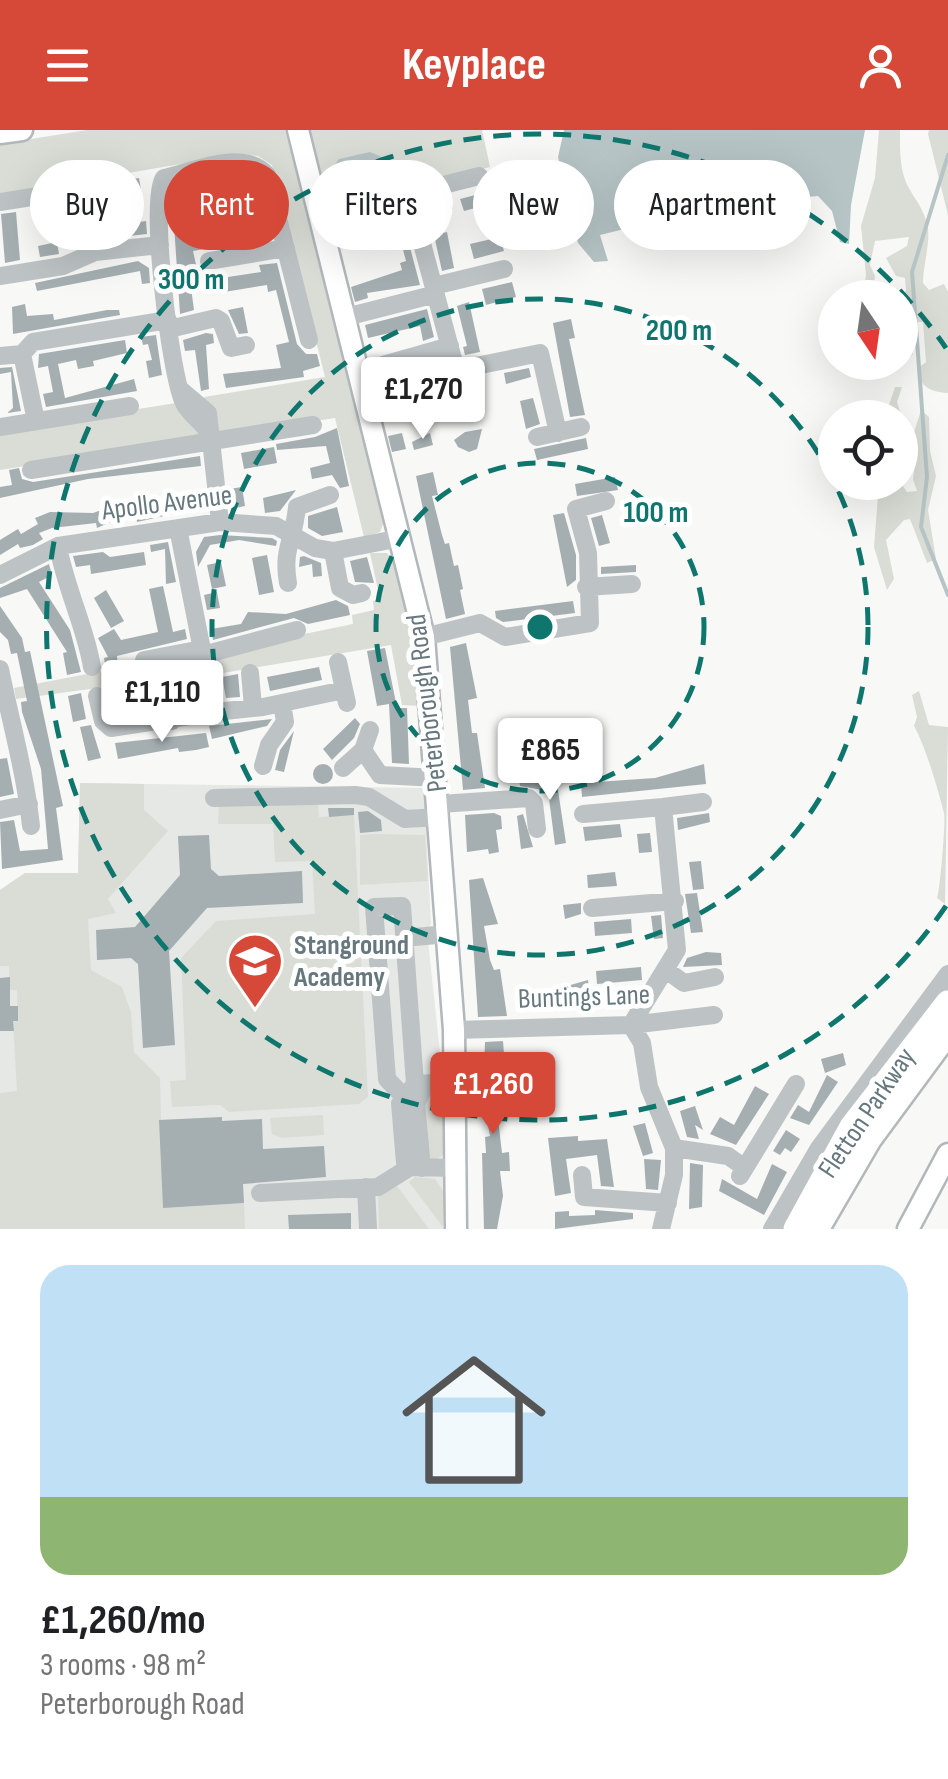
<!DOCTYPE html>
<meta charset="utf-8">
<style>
:root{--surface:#fff;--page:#f2f2f2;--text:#202124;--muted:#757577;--accent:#d64938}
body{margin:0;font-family:"Sofia Sans Condensed",sans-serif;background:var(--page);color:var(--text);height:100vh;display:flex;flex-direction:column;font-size:38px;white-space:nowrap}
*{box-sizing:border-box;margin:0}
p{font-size:32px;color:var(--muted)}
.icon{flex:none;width:55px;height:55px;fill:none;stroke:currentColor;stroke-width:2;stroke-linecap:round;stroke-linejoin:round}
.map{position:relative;height:1099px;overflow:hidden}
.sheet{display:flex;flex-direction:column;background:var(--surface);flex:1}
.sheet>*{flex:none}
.banner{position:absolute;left:30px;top:30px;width:890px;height:90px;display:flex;gap:20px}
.needle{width:65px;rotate:167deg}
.fabs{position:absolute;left:818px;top:150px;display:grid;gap:20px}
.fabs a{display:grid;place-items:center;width:100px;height:100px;border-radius:50%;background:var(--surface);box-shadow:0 10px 40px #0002;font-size:50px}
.price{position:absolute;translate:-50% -85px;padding:0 22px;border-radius:10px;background:#fff;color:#222;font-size:32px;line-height:65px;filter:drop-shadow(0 2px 5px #0008)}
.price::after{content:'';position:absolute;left:50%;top:60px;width:30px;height:22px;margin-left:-15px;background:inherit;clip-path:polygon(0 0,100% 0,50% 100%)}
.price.active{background:var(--accent);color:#fff}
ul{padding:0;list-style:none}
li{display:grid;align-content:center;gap:20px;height:530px;padding:0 40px}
li span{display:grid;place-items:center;height:310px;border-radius:30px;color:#555}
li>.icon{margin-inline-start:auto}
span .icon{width:180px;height:180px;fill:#fffc;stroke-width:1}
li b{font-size:42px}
.tag{padding:0 35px;border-radius:45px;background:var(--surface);box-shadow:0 10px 40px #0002;font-size:35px;line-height:90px}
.tag.active{background:var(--accent);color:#fff}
header{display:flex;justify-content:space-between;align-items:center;height:130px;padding:0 40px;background:var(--accent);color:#fff;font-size:45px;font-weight:700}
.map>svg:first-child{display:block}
.built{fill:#e6e8e6}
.green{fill:#d9ddd5}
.water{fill:#b6c4c6}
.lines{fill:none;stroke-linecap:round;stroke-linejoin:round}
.stream{stroke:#b6c4c6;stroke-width:4}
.building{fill:#a5afb2}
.major-casing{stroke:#b1b7ba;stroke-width:25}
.highway-casing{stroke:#b3b8ba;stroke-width:30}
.minor{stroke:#bdc3c5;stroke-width:18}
.major{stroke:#fff;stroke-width:20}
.highway{stroke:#fff;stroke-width:25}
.ring{fill:none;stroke:#0f766e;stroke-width:5;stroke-dasharray:18 12}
.labels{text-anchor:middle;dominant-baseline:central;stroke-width:10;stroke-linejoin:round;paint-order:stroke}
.street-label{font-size:28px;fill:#66777e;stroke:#fff}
.poi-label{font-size:28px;font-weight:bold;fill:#66777e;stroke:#fff;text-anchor:start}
.centre{fill:#0f766e;stroke:#fff;stroke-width:5}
.ring-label{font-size:30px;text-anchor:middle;font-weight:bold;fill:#0f766e;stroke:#fff;stroke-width:10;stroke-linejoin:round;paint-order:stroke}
</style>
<header><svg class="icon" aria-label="menu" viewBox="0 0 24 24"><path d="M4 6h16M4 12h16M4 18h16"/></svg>Keyplace<svg class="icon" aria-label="person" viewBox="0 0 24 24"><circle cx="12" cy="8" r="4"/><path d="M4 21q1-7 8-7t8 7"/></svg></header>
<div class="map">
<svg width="948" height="1099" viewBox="0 0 948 1099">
<rect width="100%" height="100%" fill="#f8f8f6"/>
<path class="built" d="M 80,653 L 424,658 L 431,794 L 427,801 L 445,970 L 443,1099 L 0,1099 L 0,760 L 25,743 L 78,744 Z"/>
<path class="green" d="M 87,0 L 285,0 L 387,384 L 380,402 L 364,407 L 335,288 L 216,306 L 204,267 L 325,247 L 272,35 L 258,26 L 239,24 L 0,65 L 0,14 Z
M 310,0 L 482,0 L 490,37 L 327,79 Z
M 879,0 L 900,0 C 900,19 899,43 910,60 C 917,72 925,81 928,99 C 930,114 923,136 923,153 L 929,160 L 944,154 L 948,162 L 948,263 C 932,262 920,258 917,239 L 926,232 L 923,192 L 917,192 L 909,208 L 913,224 L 908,229 L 901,215 L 900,168 L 906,161 L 905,148 L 896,146 L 886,128 L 907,116 L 909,107 L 875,111 L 870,135 L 875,146 L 873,165 L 863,162 L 866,145 L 861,96 L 875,48 Z
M 929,0 L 948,0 L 948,85 L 928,4 Z
M 895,257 L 902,257 L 897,272 C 902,289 909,302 900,319 L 900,288 L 885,287 Z
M 176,273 L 202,308 L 0,340 L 0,301 Z
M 921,280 L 929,287 L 930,321 L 936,346 L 928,380 L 936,429 L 927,433 L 910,389 L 904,390 L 886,410 L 894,449 L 887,460 L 874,417 L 879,353 L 900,352 L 907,362 L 917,361 L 913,349 L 916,328 L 909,319 Z
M 370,423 L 387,423 L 400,437 L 421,576 L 402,575 L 391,515 L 217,544 L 213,527 L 245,516 L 353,494 L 352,485 L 374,480 L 373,471 L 380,469 Z
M 197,523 L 201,544 L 16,569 L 14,558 Z
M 919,561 L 929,595 L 948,597 L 945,774 L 937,768 C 940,761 946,690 944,683 C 938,659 925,615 914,596 L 917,587 L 912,565 Z
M 80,653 L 144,654 L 144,680 L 168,701 L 108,769 L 116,783 L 88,789 L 91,840 L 122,857 L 131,882 L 134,922 L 160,948 L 163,1077 L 244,1073 L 245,1099 L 0,1099 L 0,963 L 17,961 L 13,891 L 18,890 L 17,860 L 10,860 L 9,836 L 0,836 L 0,760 L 25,743 L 78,743 Z
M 298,671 L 318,671 L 319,687 L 354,685 L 368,967 L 359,974 L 229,982 L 220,975 L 172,977 L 170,951 L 186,950 L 181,828 L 216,791 L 315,784 L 312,731 L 275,732 L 273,694 L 218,694 L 219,675 L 270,672 L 292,675 Z
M 374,704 L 425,705 L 428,751 L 360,755 L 360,705 Z
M 429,962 L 445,970 L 445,1023 L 435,1031 L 429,1031 L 423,967 Z
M 323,985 L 324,1005 L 282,1008 L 272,1004 L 270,988 Z
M 415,1047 L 435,1049 L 444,1062 L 443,1097 L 409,1052 Z
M 397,1056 L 429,1099 L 379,1099 L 378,1063 Z"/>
<path class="water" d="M 564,0 L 865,0 L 851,75 L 849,114 L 840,112 L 832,81 L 818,66 L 721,75 L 600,105 L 608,131 L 594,132 L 578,113 L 558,27 Z
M 370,22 L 387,29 L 386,45 L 343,60 L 331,39 L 339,29 Z"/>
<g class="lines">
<path class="stream" d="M 948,25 L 912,142 L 927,347 L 921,397 L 948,465"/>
</g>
<path class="building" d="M 235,45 L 251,48 L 256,52 L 269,108 L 250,111 L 262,106 L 251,72 L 250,49 L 236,52 Z
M 139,48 L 143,72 L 129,75 L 124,50 Z
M 229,51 L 232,65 L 201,71 L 198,57 Z
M 191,53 L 192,61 L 179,63 L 183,82 L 191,80 L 196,105 L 240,97 L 243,112 L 193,121 L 199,148 L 190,150 L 194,180 L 180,184 L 172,65 L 174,58 Z
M 93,56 L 96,71 L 81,74 L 82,59 Z
M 487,62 L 490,74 L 464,81 L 460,69 Z
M 450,66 L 453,79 L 428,87 L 424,73 Z
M 396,80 L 405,109 L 390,113 L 383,84 Z
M 16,82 L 20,130 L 5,133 L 1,84 Z
M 111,86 L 114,101 L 81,108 L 78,93 Z
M 146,91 L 147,104 L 120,107 L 118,95 Z
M 363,98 L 366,111 L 341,117 L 338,104 Z
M 447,102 L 454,138 L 442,141 L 434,105 Z
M 500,107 L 504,121 L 474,129 L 470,114 Z
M 408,110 L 420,155 L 367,163 L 368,168 L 355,172 L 351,157 L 402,140 L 400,133 L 406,131 L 401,112 Z
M 57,112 L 59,124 L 40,127 L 38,116 Z
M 138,131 L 149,138 L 150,153 L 142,154 L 140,141 L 37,161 L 35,153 Z
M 277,133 L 297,214 L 306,224 L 317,224 L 320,236 L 303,241 L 304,247 L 226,258 L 223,244 L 281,238 L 276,215 L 289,212 L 276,160 L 268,162 L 267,155 L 218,163 L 215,149 L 261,142 L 259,135 Z
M 512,152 L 516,167 L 486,175 L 482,159 Z
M 469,172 L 480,222 L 465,225 L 463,217 L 467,216 L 457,176 Z
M 25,174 L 27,186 L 53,184 L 54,190 L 107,180 L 119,180 L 120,185 L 13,204 L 12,177 Z
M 243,177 L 248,203 L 239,204 L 228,180 Z
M 427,179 L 434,207 L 423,211 L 420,196 L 368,208 L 365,195 Z
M 571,189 L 575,208 L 569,209 L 585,285 L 570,287 L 553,193 Z
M 206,203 L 213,204 L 214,213 L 206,215 L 209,259 L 201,261 L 195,220 L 185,221 L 183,210 Z
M 156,205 L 162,245 L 149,248 L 146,231 L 152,230 L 148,214 L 143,215 L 141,207 Z
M 125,210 L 127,223 L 93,231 L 94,236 L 78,239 L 76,230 L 58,234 L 65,268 L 134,249 L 137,261 L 46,277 L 43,264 L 53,262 L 48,236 L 38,238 L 39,224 Z
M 12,237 L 21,281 L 7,283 L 13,278 L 11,242 L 0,244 L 0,238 Z
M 529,238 L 531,247 L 506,254 L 504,243 Z
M 533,268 L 540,294 L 526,299 L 520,271 Z
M 337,298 L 349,356 L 340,358 L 332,345 L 312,349 L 310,338 L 330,333 L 326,316 L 277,320 L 276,314 L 315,307 Z
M 482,299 L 477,319 L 469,322 L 458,317 L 454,310 L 465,302 Z
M 402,303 L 406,319 L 392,322 L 388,306 Z
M 430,303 L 433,315 L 414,320 L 412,312 Z
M 586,308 L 588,319 L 537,330 L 534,319 Z
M 274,317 L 277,333 L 244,339 L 241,323 Z
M 200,326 L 201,336 L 88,349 L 0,368 L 0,357 L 12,355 L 9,340 L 19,338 L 22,349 L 33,352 Z
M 433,342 L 438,365 L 432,366 L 442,405 L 445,414 L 449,413 L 454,436 L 458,435 L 463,459 L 460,460 L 465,484 L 446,489 L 416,346 Z
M 615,347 L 618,360 L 577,366 L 575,354 Z
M 242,357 L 245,376 L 231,379 L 229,359 Z
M 296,360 L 280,381 L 265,383 L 263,368 Z
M 204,365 L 206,381 L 200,378 L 137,392 L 136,386 L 120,388 L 97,398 L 96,393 L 52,398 L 39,403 L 43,409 L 33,415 L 20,418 L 18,414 L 0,425 L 0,410 L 18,399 L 21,404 L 38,394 L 35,388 L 50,382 L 93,383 L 118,374 L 147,376 Z
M 337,377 L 343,402 L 322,406 L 308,398 L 308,386 Z
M 564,383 L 576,425 L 576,450 L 567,457 L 553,385 Z
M 602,385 L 610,413 L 599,416 L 591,388 Z
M 220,405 L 272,408 L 277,411 L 276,416 L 239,410 L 210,415 L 198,437 L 196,422 L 204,407 Z
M 168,412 L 176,452 L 166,454 L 165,419 L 151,422 L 150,415 Z
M 103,422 L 110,427 L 144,422 L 146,435 L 91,444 L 90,435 L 76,437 L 73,426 Z
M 267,425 L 274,462 L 259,465 L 252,428 Z
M 304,426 L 321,433 L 322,446 L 313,447 L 312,434 L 299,437 L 300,427 Z
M 367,427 L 374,453 L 355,452 L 350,431 Z
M 221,432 L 226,456 L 212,459 L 207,435 Z
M 49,434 L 52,445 L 39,452 L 70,500 L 81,542 L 67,545 L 63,523 L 67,522 L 27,459 L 0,468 L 0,458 Z
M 636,435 L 636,442 L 601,444 L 601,437 Z
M 163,456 L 173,502 L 185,499 L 187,509 L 117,526 L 119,545 L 114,537 L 106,539 L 104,528 L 108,527 L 98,508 L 114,499 L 121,510 L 158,502 L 149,459 Z
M 106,460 L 124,491 L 111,498 L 94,468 Z
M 217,462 L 220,478 L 207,480 L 204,465 Z
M 336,470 L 348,476 L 350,485 L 308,494 L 294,488 L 213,510 L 211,499 L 241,494 L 248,482 L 286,484 Z
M 573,471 L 575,483 L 503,492 L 496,488 L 495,481 Z
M 0,476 L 22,508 L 25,522 L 30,521 L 63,676 L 56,678 L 63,730 L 2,739 L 0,692 L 14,690 L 20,721 L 48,719 L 41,639 L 22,582 L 21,572 L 27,571 L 17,523 L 11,524 L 8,510 L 0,502 Z
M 466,513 L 477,568 L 468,570 L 472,603 L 477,603 L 485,658 L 463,660 L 450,517 Z
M 385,518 L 397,578 L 407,578 L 409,634 L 392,633 L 389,574 L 377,576 L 367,521 Z
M 319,537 L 322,550 L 270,561 L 267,547 Z
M 238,544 L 240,567 L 226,568 L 222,547 Z
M 195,550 L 200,572 L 185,574 L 180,553 Z
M 121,558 L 126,583 L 115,585 L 108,561 Z
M 81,563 L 86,589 L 73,592 L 68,566 Z
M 355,588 L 360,594 L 354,608 L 332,630 L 323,619 Z
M 272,589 L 267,596 L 212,609 L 209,596 Z
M 91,595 L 101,628 L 88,631 L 80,597 Z
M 294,601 L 284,642 L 275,640 L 280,620 Z
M 206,603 L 209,617 L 196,620 L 179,622 L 178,618 L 118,629 L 115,613 Z
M 7,628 L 14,664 L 0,667 L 0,629 Z
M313 644a10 10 0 1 1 20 0a10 10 0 1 1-20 0Z
M 704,634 L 706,654 L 582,667 L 581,653 L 655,648 Z
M 556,647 L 566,713 L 555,715 L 548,661 L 520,656 L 519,649 Z
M 328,678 L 354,678 L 354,685 L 329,687 Z
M 368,681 L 381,690 L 382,701 L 360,703 L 358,682 Z
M 494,683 L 501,686 L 502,699 L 496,700 L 499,722 L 489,724 L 488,719 L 467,722 L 465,685 Z
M 709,683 L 710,692 L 678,700 L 677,688 Z
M 523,684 L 533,717 L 521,719 L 517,686 Z
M 620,694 L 622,707 L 585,711 L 583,697 Z
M 650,703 L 652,722 L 639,723 L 637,704 Z
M 209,705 L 211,739 L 219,746 L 302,741 L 303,773 L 207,778 L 169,821 L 175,915 L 143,918 L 138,834 L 131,828 L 97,830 L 96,800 L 135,797 L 180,745 L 178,706 Z
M 701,731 L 704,759 L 693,760 L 689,732 Z
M 615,742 L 617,756 L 588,758 L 587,745 Z
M 483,748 L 498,794 L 484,796 L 490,830 L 494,840 L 500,839 L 507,886 L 478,887 L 469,750 Z
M 697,763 L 703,802 L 691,803 L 685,764 Z
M 581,773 L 581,784 L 565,789 L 563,775 Z
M 661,785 L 663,808 L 654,809 L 651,786 Z
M 631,789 L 632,803 L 595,806 L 594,792 Z
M 706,822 L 721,823 L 722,835 L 683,837 L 687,828 Z
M 641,837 L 642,850 L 597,854 L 596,841 Z
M 10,847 L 10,876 L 18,876 L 18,891 L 13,891 L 14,901 L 0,901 L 0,848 Z
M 588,850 L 591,874 L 570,877 L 567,856 Z
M 503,911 L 505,937 L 499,938 L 499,963 L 495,963 L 502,1023 L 509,1022 L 510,1041 L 500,1041 L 503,1066 L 497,1099 L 484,1099 L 482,1023 L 486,1023 L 485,1007 L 490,1006 L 483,970 L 485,912 Z
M 843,923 L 846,935 L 825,943 L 821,929 Z
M 827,945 L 838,952 L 809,995 L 790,988 L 798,975 L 809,982 Z
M 755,956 L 769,964 L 736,1015 L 710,1004 L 720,987 L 734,995 Z
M 695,976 L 703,1000 L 695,995 L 699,1009 L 687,1007 L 680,981 Z
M 222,987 L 222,991 L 262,989 L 263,1019 L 324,1016 L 326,1047 L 243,1054 L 244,1073 L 163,1078 L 159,990 Z
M 645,993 L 653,1023 L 643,1026 L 633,996 Z
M 786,1000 L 800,1009 L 791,1022 L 785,1018 L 780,1025 L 773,1021 Z
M 578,1006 L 578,1011 L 607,1009 L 614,1057 L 601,1056 L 597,1025 L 566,1029 L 571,1063 L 555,1066 L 548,1008 Z
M 644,1029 L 661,1030 L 658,1060 L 646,1059 Z
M 690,1033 L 703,1035 L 702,1077 L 689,1079 Z
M 772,1034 L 787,1042 L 764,1085 L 719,1061 L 722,1049 L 757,1069 Z
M 595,1080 L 633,1083 L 633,1089 L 555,1099 L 555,1082 L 569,1081 L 569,1086 L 595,1085 Z
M 351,1083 L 351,1099 L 289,1099 L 288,1085 Z"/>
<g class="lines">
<g class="major-casing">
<path id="major" d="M 298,0 L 424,507 L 454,900 L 456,1099
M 0,3 L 22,0
M 908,1099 L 948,1024"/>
</g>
<g class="highway-casing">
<path id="highway" d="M 796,1099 L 852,997 L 948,873
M 816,1099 L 869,1008 L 948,901"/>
</g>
<path class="minor" d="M 409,65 L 456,240 L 540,223 L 558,303
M 0,72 L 63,62
M 337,82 L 479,46
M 209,131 L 286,118
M 0,146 L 63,136 L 95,122 L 160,115
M 434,156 L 504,139
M 346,187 L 436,164
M 169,199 L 216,188 L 221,191 L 231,218 L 246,215
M 22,224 L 36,291
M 0,226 L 22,224 L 33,212 L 168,190
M 383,235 L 450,216
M 181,260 L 208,283 L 220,392
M 0,297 L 130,276
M 209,303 C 202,291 189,284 184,273 C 170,245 149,69 164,48 C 195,41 243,18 267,45 L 309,210
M 537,307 L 581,297
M 31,340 L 313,295
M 178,398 L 203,525 L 297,500
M 58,416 C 66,460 85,495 92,537
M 333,421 L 340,458 L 353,465 L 362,463
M 0,445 L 58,416 L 220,392 L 276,396 L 315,418 L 333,421 L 401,408
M 288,453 C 282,419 294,410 297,377 L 330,365
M 586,457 L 632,454
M 424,507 L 480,493 L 505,507 L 590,493 L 588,423 L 576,379 L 606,371
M 203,525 L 215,582 L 263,577 L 344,560
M 144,530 L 202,519
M 338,532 L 347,573
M 0,539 C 11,593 25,642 31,696
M 250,543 L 253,577
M 166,556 L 172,591
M 97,566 L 103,591 L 111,598
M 111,598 L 215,582
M 363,620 L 370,600
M 263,636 L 269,615 L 285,592 L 282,573
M 343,638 L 363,620 L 380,645 L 437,648
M 214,668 L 355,665 L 369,667 L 405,689 L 440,687
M 440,674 L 529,668 L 534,673 L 537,699
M 663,677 L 703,672
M 0,680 L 29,674
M 583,684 L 663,677 L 677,820 L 631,895
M 592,778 L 675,771
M 404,808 L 447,804
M 666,840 L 684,853 L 715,847
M 631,895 L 642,913 L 649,957 L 674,1018 L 674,1045 L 661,1099
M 454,900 L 631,895 L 714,885
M 456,952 L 415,954 L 400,973 L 405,1033 L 410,1037 L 457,1038
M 402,965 L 387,949 L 374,777 L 402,776 L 415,954
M 674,1018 L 728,1026 L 745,1038
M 422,1038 L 416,974 L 425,954
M 582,1045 L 584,1067 L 668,1073
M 740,1046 L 796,954
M 366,1057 L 368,1099
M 260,1063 L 378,1057 L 410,1037
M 772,1099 L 819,1018 L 948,844"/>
<use href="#major" class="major"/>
<use href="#highway" class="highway"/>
</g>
<g class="ring">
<circle cx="540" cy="497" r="164"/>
<circle cx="540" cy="497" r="328"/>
<path d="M946 776A493 493 0 1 1 946 218"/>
</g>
<defs>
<g id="school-pin" transform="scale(2.875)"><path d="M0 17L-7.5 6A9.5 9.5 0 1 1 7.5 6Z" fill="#d64938" stroke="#fff"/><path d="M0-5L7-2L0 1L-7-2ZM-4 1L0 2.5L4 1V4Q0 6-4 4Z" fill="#fff"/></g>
</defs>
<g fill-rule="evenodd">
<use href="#school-pin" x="255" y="831"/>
</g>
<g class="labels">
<g class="street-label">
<text transform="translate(167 373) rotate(-7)">Apollo Avenue</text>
<text transform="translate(427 573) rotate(-97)">Peterborough Road</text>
<text transform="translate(584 867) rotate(-2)">Buntings Lane</text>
<text transform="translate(867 983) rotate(-56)">Fletton Parkway</text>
</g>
<g class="poi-label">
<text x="294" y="815">Stanground<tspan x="294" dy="32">Academy</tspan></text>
</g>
</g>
<circle cx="540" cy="497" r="15" class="centre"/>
<g class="ring-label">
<text x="191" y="159">300 m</text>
<text x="679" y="210">200 m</text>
<text x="656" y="392">100 m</text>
</g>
</svg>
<div class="fabs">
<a><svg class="needle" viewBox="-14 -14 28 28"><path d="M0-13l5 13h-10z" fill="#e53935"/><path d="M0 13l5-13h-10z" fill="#757577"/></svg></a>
<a><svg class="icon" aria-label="locate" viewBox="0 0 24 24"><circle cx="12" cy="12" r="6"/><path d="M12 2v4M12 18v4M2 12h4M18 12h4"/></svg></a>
</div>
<b class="price" style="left:423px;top:312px">£1,270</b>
<b class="price" style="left:162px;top:615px">£1,110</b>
<b class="price" style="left:550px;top:673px">£865</b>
<b class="price active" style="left:493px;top:1007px">£1,260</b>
<div class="banner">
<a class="tag">Buy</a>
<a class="tag active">Rent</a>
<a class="tag">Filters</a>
<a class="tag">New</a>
<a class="tag">Apartment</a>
</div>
</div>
<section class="sheet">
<ul>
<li><span style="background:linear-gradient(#bfe0f5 75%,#8fb573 0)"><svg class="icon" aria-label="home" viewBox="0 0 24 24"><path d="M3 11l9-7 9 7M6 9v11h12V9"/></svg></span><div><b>£1,260/mo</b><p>3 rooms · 98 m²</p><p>Peterborough Road</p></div></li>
</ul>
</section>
